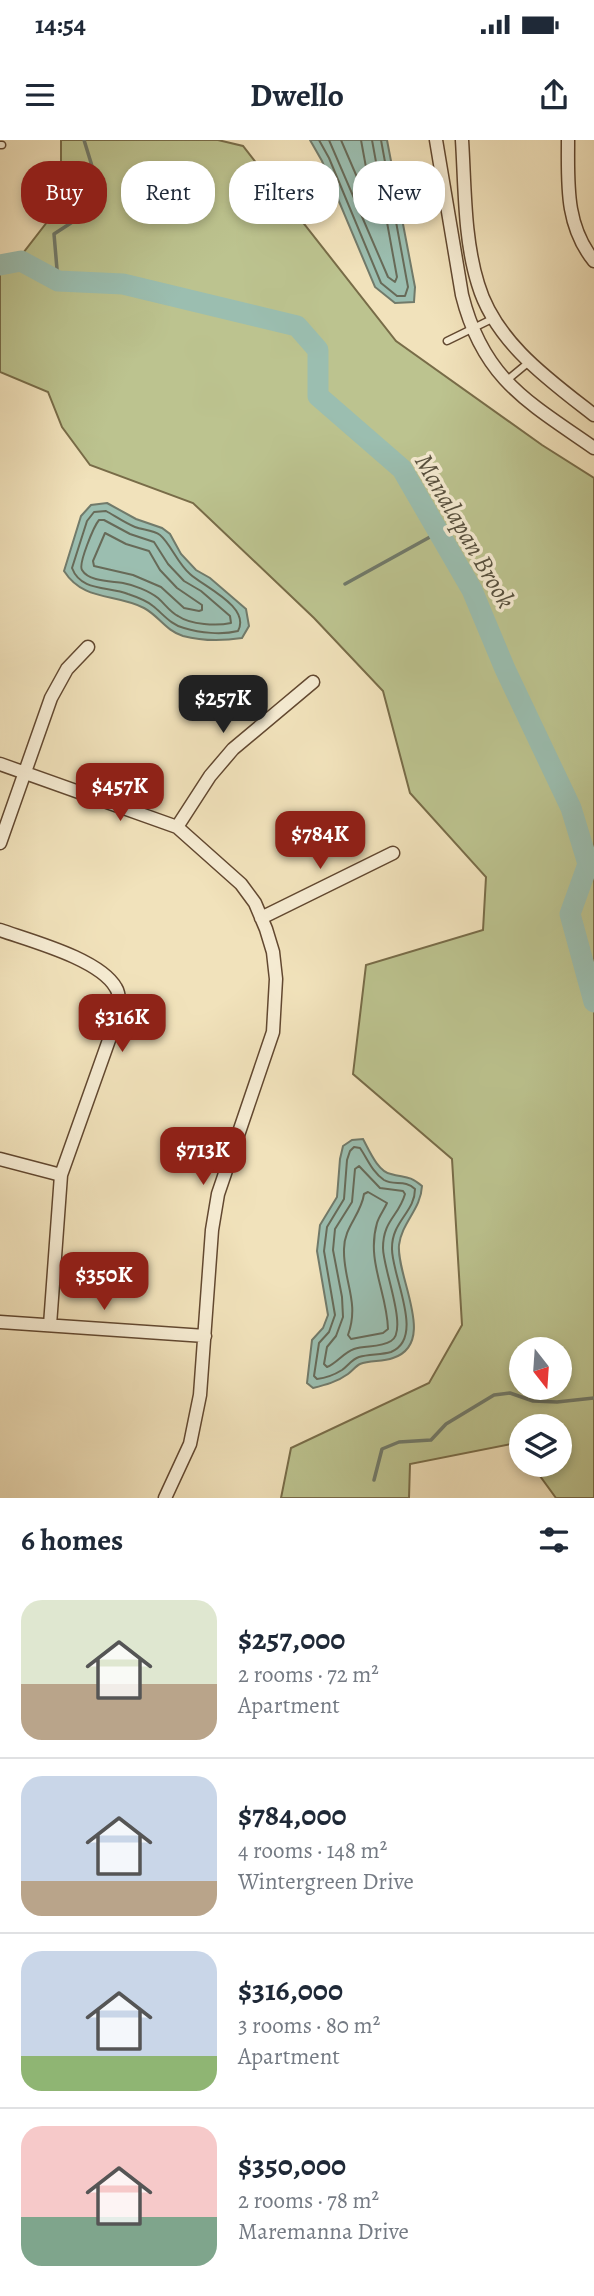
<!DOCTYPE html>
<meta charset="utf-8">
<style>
:root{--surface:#fff;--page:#f6f6f7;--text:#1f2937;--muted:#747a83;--line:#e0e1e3;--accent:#8f2418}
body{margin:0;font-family:Alegreya,serif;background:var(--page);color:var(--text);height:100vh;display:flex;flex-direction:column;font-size:26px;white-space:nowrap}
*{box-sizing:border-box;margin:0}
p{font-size:23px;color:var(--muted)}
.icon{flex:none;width:38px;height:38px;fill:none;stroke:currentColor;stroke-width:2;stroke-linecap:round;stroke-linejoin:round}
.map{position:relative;height:1358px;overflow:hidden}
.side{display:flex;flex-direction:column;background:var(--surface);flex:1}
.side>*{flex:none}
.top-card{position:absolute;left:21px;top:21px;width:553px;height:63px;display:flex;gap:14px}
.needle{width:46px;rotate:163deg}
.controls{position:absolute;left:509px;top:1197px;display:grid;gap:14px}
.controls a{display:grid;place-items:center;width:63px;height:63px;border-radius:50%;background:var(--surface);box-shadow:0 4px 10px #0003;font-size:35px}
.price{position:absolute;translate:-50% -60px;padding:0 16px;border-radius:14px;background:var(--accent);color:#fff;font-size:23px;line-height:46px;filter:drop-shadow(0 2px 4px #0008)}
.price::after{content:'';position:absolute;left:50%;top:42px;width:21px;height:16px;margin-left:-10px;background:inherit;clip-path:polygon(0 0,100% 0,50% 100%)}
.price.selected{background:#222;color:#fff}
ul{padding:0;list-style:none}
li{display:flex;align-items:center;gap:21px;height:175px;padding:0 21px}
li+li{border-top:2px solid var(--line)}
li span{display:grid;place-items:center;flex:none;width:196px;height:140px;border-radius:21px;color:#555}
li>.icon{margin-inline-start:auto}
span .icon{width:84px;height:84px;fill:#fffc;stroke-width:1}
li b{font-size:30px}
h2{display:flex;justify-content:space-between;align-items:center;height:84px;padding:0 21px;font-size:30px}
.pill{padding:0 24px;border-radius:28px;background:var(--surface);box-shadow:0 4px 10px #0003;font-size:24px;line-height:63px}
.pill.selected{background:var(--accent);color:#fff}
.status{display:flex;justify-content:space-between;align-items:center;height:49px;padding:0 35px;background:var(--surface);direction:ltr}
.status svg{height:19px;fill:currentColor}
header{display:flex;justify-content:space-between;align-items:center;height:91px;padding:0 21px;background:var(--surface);font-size:32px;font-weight:600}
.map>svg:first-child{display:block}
.green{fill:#bcc38f;stroke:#786c48;stroke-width:2;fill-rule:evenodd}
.water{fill:#9bbeb0;stroke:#717a6a;stroke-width:2}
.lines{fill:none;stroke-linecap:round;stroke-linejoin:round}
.shore{stroke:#676a58;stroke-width:2}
.stream{stroke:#717a6a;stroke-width:3.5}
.river{stroke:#9bbeb0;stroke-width:21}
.lane-casing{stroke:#624830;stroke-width:9}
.street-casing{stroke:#624830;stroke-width:15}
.lane{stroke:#f6ecd3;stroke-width:6}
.street{stroke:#f6ecd3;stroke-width:12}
.labels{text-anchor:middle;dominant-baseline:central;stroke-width:7;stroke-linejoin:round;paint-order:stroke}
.water-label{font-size:26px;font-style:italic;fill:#57503e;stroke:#f6ecd3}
</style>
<div class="status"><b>14:54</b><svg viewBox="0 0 49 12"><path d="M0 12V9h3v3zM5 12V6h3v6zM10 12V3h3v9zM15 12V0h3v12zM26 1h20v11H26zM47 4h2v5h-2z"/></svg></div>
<header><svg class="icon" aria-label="menu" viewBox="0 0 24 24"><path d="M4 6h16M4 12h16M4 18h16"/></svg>Dwello<svg class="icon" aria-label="share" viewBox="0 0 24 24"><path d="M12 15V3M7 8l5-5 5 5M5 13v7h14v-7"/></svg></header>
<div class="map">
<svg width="594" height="1358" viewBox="0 0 594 1358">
<rect width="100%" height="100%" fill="#f1e2bb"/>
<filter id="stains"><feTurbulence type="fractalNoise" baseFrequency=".00286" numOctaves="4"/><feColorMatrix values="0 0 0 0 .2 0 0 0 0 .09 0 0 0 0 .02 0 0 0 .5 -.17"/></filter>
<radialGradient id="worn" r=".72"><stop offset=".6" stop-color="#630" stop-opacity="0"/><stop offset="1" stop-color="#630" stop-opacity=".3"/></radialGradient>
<path class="green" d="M 61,0 L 218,0 L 243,6 L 396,201 L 542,305 L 594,338 L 594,1358 L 556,1358 L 532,1325 L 560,1325 L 560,1286 L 522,1286 L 521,1310 L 516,1303 L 410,1324 L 409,1358 L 281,1358 L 291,1308 L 429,1243 L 462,1185 L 452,1019 L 353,934 L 366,825 L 483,790 L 486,737 L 410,653 L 383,551 L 314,478 L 193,363 L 90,325 L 62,287 L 48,252 L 0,232 L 0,126 L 20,117 L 61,64 ZM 560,1209 L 560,1248 L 522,1248 L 522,1209 Z"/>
<path class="water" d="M 310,0 L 387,0 L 415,147 L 414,162 L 395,163 L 375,147 L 322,21 Z
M 107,363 L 136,379 L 162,388 L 170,394 L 181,414 L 196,430 L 210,438 L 246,469 L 249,486 L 242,498 C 223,501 202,501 183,496 C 166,491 159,476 144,468 C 115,453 84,462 64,431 L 81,376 L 91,365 Z
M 363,999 C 369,1010 378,1032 391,1034 C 405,1038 409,1035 422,1046 C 421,1069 402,1082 399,1105 C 396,1137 438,1203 393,1218 C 382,1222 370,1220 360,1224 C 356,1226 352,1231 348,1234 C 337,1242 325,1245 313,1248 L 307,1243 L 312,1200 L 323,1188 L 328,1175 L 317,1111 L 320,1085 L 337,1057 L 340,1019 L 343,1006 L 352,1000 Z"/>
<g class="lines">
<path class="shore" d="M 319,0 L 329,18 L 381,143 L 397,156 L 405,156 L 408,147 L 381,0
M 329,0 L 388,137 L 395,142 L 397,137 L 372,0
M 341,0 L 363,51 L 367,52 L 370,49 L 361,0
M 106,371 C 115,376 125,383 135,387 C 143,390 153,390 160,395 C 170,403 178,424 190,434 C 204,447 251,467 238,491 C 222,495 200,493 184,488 C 171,485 163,474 153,466 C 146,460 137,457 128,454 C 109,446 81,452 72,428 L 87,381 L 94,372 Z
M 99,380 L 104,380 L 130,394 L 154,402 L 168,424 L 184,441 L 201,451 L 230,476 L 231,483 C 217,486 191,485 178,476 C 170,472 165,464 158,458 C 149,451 134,445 123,443 C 112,441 89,442 82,430 C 78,424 94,386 99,380 Z
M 105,393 L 126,404 L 149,411 L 160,430 L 177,448 L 202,465 L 202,470 L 199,471 L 184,468 L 161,447 L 133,435 L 94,426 L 93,421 Z
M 354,1007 L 360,1008 C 367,1018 372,1032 384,1040 C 394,1046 405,1039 415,1049 C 415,1072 392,1081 392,1108 C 391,1135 426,1198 391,1212 C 381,1215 369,1214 359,1217 C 352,1219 348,1226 342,1230 C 334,1235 326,1238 317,1239 L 314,1236 L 319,1203 L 329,1192 L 335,1175 L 324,1111 L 327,1087 L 344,1059 L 347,1020 L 350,1011 Z
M 359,1026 L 380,1048 L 403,1051 L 405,1054 C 399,1076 383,1080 383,1108 C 383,1129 409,1191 391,1201 C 380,1208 365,1205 354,1209 C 343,1213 337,1223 327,1227 L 324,1224 L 327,1207 L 336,1196 L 343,1177 L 342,1157 L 333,1110 L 335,1089 L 352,1062 L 355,1029 Z
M 368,1052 L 387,1063 C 384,1070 379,1076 377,1083 C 366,1121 387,1152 388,1189 L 383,1193 L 351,1199 L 348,1195 C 360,1162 343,1141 344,1109 C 344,1087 361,1075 364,1054 Z"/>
<path class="stream" d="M 58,141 L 54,94 L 74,81 L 79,54 L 92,26 L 84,0
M 345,444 L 439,392
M 374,1340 L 382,1309 L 399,1302 L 431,1300 L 446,1284 L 494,1255 L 510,1253 L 533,1261 L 557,1262 L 594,1258"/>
<path class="river" d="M 0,125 L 21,121 L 58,141 L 123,144 L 297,186 L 318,210 L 318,256 L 402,329 L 472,450 L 505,529 L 571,668 L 588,724 L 570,774 L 594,862"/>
<g class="lane-casing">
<path id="lane" d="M 0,5 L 2,5
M 447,201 L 494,178
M 506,241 L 529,222"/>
</g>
<g class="street-casing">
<path id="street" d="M 436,0 L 462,155 C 483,239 528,262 594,308
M 462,0 C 465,47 464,99 478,144 C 495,202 549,240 594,275
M 568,0 C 568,44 565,85 594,121
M 0,624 L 177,687 L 241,744 L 255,763 L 266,789 L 273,812 L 276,839 L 273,892 L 218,1054 L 212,1090 L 200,1255 L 190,1304 L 165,1358
M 177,687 L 210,636 L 233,609 L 313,542
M 0,703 L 51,558 L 67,529 L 88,507
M 261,778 L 393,713
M 0,790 C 31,801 100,819 116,848 C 120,854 119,863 120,869 L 61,1035 L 0,1019
M 0,1182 L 205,1196
M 50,1185 L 61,1035"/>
</g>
<use href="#lane" class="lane"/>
<use href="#street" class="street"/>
</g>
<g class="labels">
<g class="water-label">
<text transform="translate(465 391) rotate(60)">Manalapan Brook</text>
</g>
</g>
<rect width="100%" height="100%" filter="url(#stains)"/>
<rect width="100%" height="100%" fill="url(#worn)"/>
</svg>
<div class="controls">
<a><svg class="needle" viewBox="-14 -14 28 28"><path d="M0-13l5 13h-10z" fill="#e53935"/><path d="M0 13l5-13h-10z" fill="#747a83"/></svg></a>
<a><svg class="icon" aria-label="layers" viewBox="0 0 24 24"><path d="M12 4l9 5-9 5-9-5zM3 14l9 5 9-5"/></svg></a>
</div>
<b class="price selected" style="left:223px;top:595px">$257K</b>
<b class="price" style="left:120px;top:683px">$457K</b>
<b class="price" style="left:320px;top:731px">$784K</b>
<b class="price" style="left:122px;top:914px">$316K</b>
<b class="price" style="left:203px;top:1047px">$713K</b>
<b class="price" style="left:104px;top:1172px">$350K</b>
<div class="top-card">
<a class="pill selected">Buy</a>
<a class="pill">Rent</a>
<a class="pill">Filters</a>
<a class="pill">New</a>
</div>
</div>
<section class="side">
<h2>6 homes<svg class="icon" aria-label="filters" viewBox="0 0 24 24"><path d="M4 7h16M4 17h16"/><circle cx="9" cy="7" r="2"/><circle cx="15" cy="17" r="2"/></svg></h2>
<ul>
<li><span style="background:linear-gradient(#dfe7d0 60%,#b9a48a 0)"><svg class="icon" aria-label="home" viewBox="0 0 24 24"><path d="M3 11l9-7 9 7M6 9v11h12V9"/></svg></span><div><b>$257,000</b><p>2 rooms · 72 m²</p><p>Apartment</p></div></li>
<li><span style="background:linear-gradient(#c9d6e8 75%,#b9a48a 0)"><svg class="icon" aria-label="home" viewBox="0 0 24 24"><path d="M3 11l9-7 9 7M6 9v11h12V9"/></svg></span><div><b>$784,000</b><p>4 rooms · 148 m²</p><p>Wintergreen Drive</p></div></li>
<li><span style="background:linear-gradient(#c9d6e8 75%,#8fb573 0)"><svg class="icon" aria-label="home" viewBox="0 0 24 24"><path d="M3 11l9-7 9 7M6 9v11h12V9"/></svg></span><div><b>$316,000</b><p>3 rooms · 80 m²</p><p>Apartment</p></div></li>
<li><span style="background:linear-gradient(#f6c9c9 65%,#7fa58c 0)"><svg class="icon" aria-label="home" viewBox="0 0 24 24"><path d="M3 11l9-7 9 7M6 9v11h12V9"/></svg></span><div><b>$350,000</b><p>2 rooms · 78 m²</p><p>Maremanna Drive</p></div></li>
</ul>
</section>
